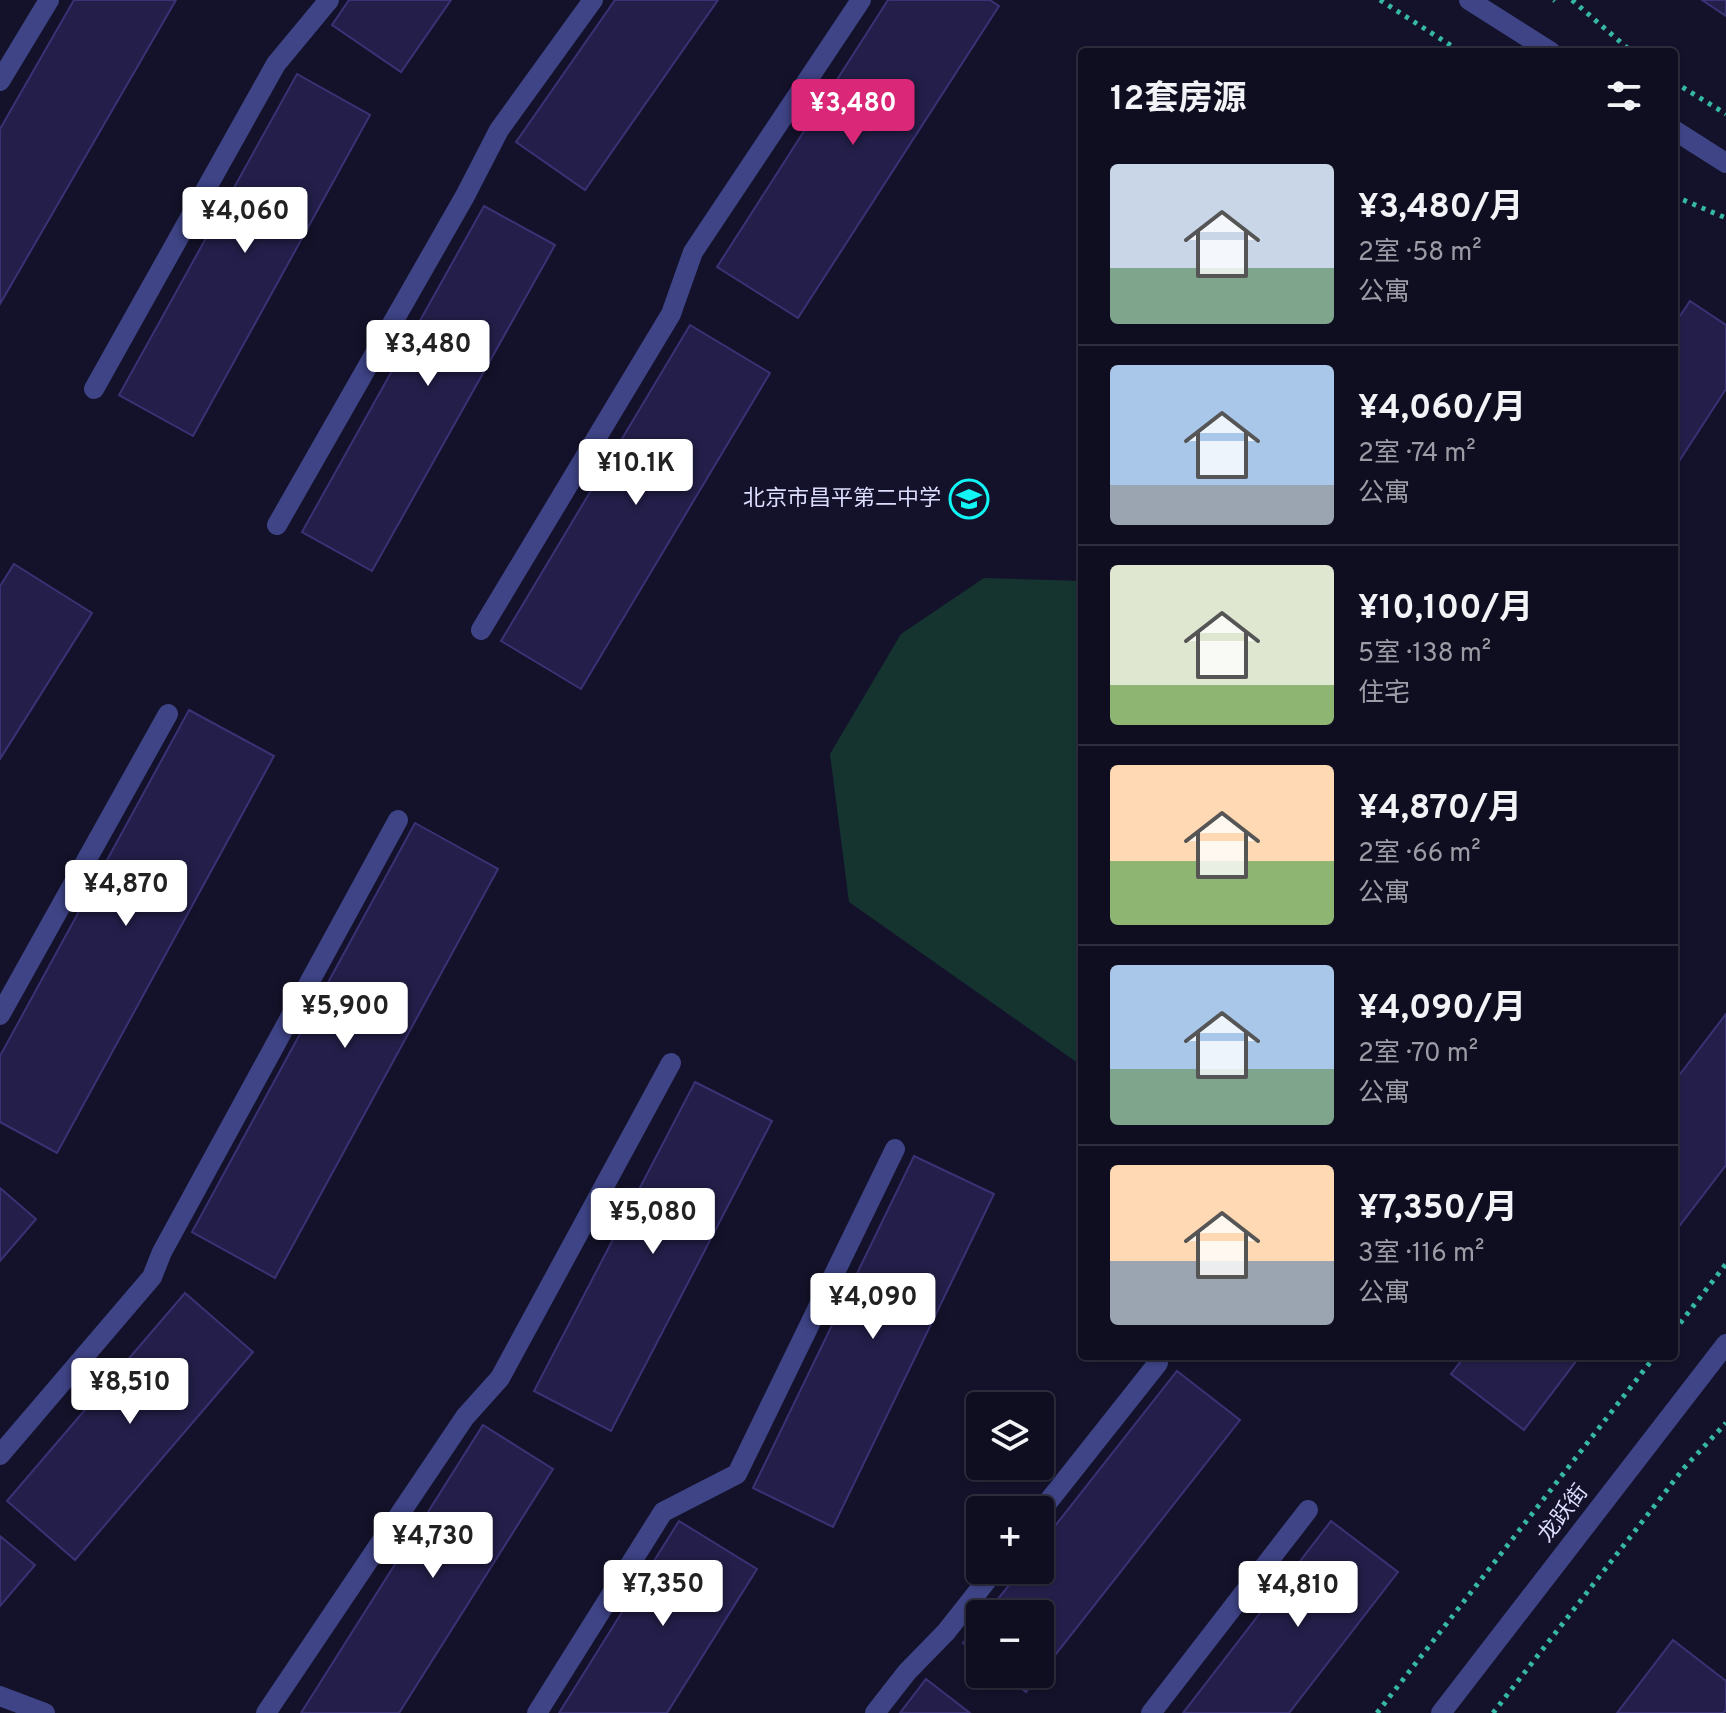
<!DOCTYPE html>
<html lang="zh">
<meta charset="utf-8">
<style>
:root{--surface:#0f0e20;--page:#1d1c2d;--text:#f1f3f6;--muted:#9b9ca5;--line:#2f2e3e;--accent:#db2777}
body{margin:0;font-family:Overpass,"Noto Sans SC",sans-serif;background:var(--page);color:var(--text);height:100vh;display:flex;flex-direction:column;font-size:30px;white-space:nowrap}
*{box-sizing:border-box;margin:0}
p{font-size:26px;color:var(--muted)}
.icon{flex:none;width:44px;height:44px;fill:none;stroke:currentColor;stroke-width:2;stroke-linecap:round;stroke-linejoin:round}
.map{position:relative;flex:1;overflow:hidden}
.panel{position:absolute;left:1078px;top:48px;width:600px;height:1312px;display:flex;flex-direction:column;background:var(--surface);border-radius:8px;box-shadow:0 2px 6px #0004,0 0 0 2px var(--line)}
.panel>*{flex:none}
.fabs{position:absolute;left:966px;top:1392px;display:grid;gap:16px}
.fabs a{display:grid;place-items:center;width:88px;height:88px;border-radius:8px;background:var(--surface);box-shadow:0 2px 6px #0004,0 0 0 2px var(--line);font-size:40px}
.price{position:absolute;translate:-50% -68px;padding:0 18px;border-radius:8px;background:#fff;color:#222;font-size:26px;line-height:52px;filter:drop-shadow(0 2px 4px #0008)}
.price::after{content:'';position:absolute;left:50%;top:48px;width:24px;height:18px;margin-left:-12px;background:inherit;clip-path:polygon(0 0,100% 0,50% 100%)}
.price.selected{background:var(--accent);color:#fff}
ul{padding:0;list-style:none}
li{display:flex;align-items:center;gap:24px;height:200px;padding:0 32px}
li+li{border-top:2px solid var(--line)}
li span{display:grid;place-items:center;flex:none;width:224px;height:160px;border-radius:8px;color:#555}
li>.icon{margin-inline-start:auto}
span .icon{width:96px;height:96px;fill:#fffc;stroke-width:1}
li b{font-size:34px}
h2{display:flex;justify-content:space-between;align-items:center;height:96px;padding:0 32px;font-size:34px}
.map>svg:first-child{display:block}
.green{fill:#153430}
.building{fill:#231f4a;stroke:#393275;stroke-width:2}
.lines{fill:none;stroke-linecap:round;stroke-linejoin:round}
.path{stroke:#36b8a4;stroke-width:5;stroke-dasharray:4 6;stroke-linecap:butt}
.minor{stroke:#3f4487;stroke-width:20}
.labels{text-anchor:middle;dominant-baseline:central;stroke-width:8;stroke-linejoin:round;paint-order:stroke}
.poi-label{font-size:22px;fill:#ddddfe;stroke:#14122a;text-anchor:end}
.street-label{font-size:22px;fill:#ddddfe;stroke:#14122a}
</style>
<div class="map">
<svg width="1726" height="1713" viewBox="0 0 1726 1713">
<rect width="100%" height="100%" fill="#14122a"/>
<path class="green" d="M 984,578 L 1082,581 L 1082,1066 L 849,902 L 830,754 L 901,634 Z"/>
<path class="building" d="M 74,0 L 176,0 L 0,304 L 0,129 Z
M 349,0 L 451,0 L 401,72 L 332,25 Z
M 615,0 L 718,0 L 585,190 L 516,142 Z
M 888,0 L 990,0 L 999,6 L 798,318 L 717,267 Z
M 1702,0 L 1726,0 L 1726,16 Z
M 297,74 L 370,115 L 193,436 L 119,395 Z
M 484,206 L 555,245 L 372,571 L 302,532 Z
M 1690,301 L 1726,325 L 1726,389 L 1674,469 L 1674,325 Z
M 690,325 L 770,373 L 581,689 L 501,641 Z
M 14,564 L 92,613 L 0,759 L 0,586 Z
M 189,710 L 274,756 L 57,1153 L 0,1122 L 0,1056 Z
M 415,823 L 498,869 L 275,1278 L 192,1232 Z
M 1726,1014 L 1726,1165 L 1674,1233 L 1674,1082 Z
M 695,1082 L 772,1121 L 611,1431 L 534,1391 Z
M 914,1156 L 994,1194 L 833,1527 L 753,1488 Z
M 0,1188 L 36,1219 L 0,1261 Z
M 185,1293 L 253,1352 L 75,1560 L 7,1501 Z
M 1465,1356 L 1580,1356 L 1524,1430 L 1451,1374 Z
M 1177,1371 L 1240,1420 L 1026,1692 L 1003,1674 L 1040,1674 L 1040,1614 L 986,1614 L 1021,1570 L 1040,1570 L 1040,1545 Z
M 483,1425 L 553,1469 L 399,1713 L 301,1713 Z
M 679,1521 L 757,1569 L 667,1713 L 559,1713 Z
M 1331,1521 L 1398,1572 L 1289,1713 L 1183,1713 Z
M 0,1536 L 35,1565 L 0,1606 Z
M 980,1622 L 980,1656 L 963,1643 Z
M 1673,1640 L 1726,1681 L 1726,1710 L 1723,1713 L 1617,1713 Z
M 926,1679 L 970,1713 L 900,1713 Z"/>
<g class="lines">
<path class="path" d="M 1380,0 L 1461,52
M 1554,0 L 1555,1
M 1572,0 L 1632,52
M 1674,82 L 1726,114
M 1674,196 L 1726,218
M 1674,1331 L 1726,1264
M 1377,1713 L 1655,1356
M 1493,1713 L 1684,1468 L 1726,1423"/>
<path class="minor" d="M 1469,0 L 1551,52
M 0,81 L 49,0
M 1674,130 L 1726,163
M 94,389 L 276,64 L 329,0
M 277,525 L 465,196 L 499,130 L 593,0
M 481,630 L 671,314 L 693,252 L 861,0
M 0,1015 L 168,714
M 0,1455 L 152,1277 L 162,1252 L 398,820
M 1040,1512 L 1158,1363
M 0,1696 L 45,1713
M 266,1713 L 465,1417 L 500,1378 L 671,1063
M 537,1713 L 663,1512 L 737,1474 L 895,1149
M 875,1713 L 907,1672 L 946,1632 L 995,1570
M 1151,1713 L 1308,1510
M 1441,1713 L 1726,1344"/>
</g>
<defs>
<g id="school-ring" transform="scale(2)"><circle r="9.5" fill="#14122a" stroke="#11f5f5" stroke-width="1.5"/><path d="M0-5L7-2L0 1L-7-2ZM-4 1L0 2.5L4 1V4Q0 6-4 4Z" fill="#11f5f5"/></g>
</defs>
<g fill-rule="evenodd">
<use href="#school-ring" x="969" y="499"/>
</g>
<g class="labels">
<g class="poi-label">
<text x="941" y="499">北京市昌平第二中学</text>
</g>
<g class="street-label">
<text transform="translate(1564 1514) rotate(-52)">龙跃街</text>
</g>
</g>
</svg>
<div class="fabs">
<a><svg class="icon" aria-label="layers" viewBox="0 0 24 24"><path d="M12 4l9 5-9 5-9-5zM3 14l9 5 9-5"/></svg></a>
<a>+</a>
<a>−</a>
</div>
<b class="price selected" style="left:853px;top:147px">¥3,480</b>
<b class="price" style="left:245px;top:255px">¥4,060</b>
<b class="price" style="left:428px;top:388px">¥3,480</b>
<b class="price" style="left:636px;top:507px">¥10.1K</b>
<b class="price" style="left:126px;top:928px">¥4,870</b>
<b class="price" style="left:345px;top:1050px">¥5,900</b>
<b class="price" style="left:653px;top:1256px">¥5,080</b>
<b class="price" style="left:873px;top:1341px">¥4,090</b>
<b class="price" style="left:130px;top:1426px">¥8,510</b>
<b class="price" style="left:433px;top:1580px">¥4,730</b>
<b class="price" style="left:663px;top:1628px">¥7,350</b>
<b class="price" style="left:1298px;top:1629px">¥4,810</b>
<section class="panel">
<h2>12套房源<svg class="icon" aria-label="filters" viewBox="0 0 24 24"><path d="M4 7h16M4 17h16"/><circle cx="9" cy="7" r="2"/><circle cx="15" cy="17" r="2"/></svg></h2>
<ul>
<li><span style="background:linear-gradient(#c9d6e8 65%,#7fa58c 0)"><svg class="icon" aria-label="home" viewBox="0 0 24 24"><path d="M3 11l9-7 9 7M6 9v11h12V9"/></svg></span><div><b>¥3,480/月</b><p>2室 · 58 m²</p><p>公寓</p></div></li>
<li><span style="background:linear-gradient(#a9c7e8 75%,#9aa5b1 0)"><svg class="icon" aria-label="home" viewBox="0 0 24 24"><path d="M3 11l9-7 9 7M6 9v11h12V9"/></svg></span><div><b>¥4,060/月</b><p>2室 · 74 m²</p><p>公寓</p></div></li>
<li><span style="background:linear-gradient(#dfe7d0 75%,#8fb573 0)"><svg class="icon" aria-label="home" viewBox="0 0 24 24"><path d="M3 11l9-7 9 7M6 9v11h12V9"/></svg></span><div><b>¥10,100/月</b><p>5室 · 138 m²</p><p>住宅</p></div></li>
<li><span style="background:linear-gradient(#ffd9b3 60%,#8fb573 0)"><svg class="icon" aria-label="home" viewBox="0 0 24 24"><path d="M3 11l9-7 9 7M6 9v11h12V9"/></svg></span><div><b>¥4,870/月</b><p>2室 · 66 m²</p><p>公寓</p></div></li>
<li><span style="background:linear-gradient(#a9c7e8 65%,#7fa58c 0)"><svg class="icon" aria-label="home" viewBox="0 0 24 24"><path d="M3 11l9-7 9 7M6 9v11h12V9"/></svg></span><div><b>¥4,090/月</b><p>2室 · 70 m²</p><p>公寓</p></div></li>
<li><span style="background:linear-gradient(#ffd9b3 60%,#9aa5b1 0)"><svg class="icon" aria-label="home" viewBox="0 0 24 24"><path d="M3 11l9-7 9 7M6 9v11h12V9"/></svg></span><div><b>¥7,350/月</b><p>3室 · 116 m²</p><p>公寓</p></div></li>
</ul>
</section>
</div>
